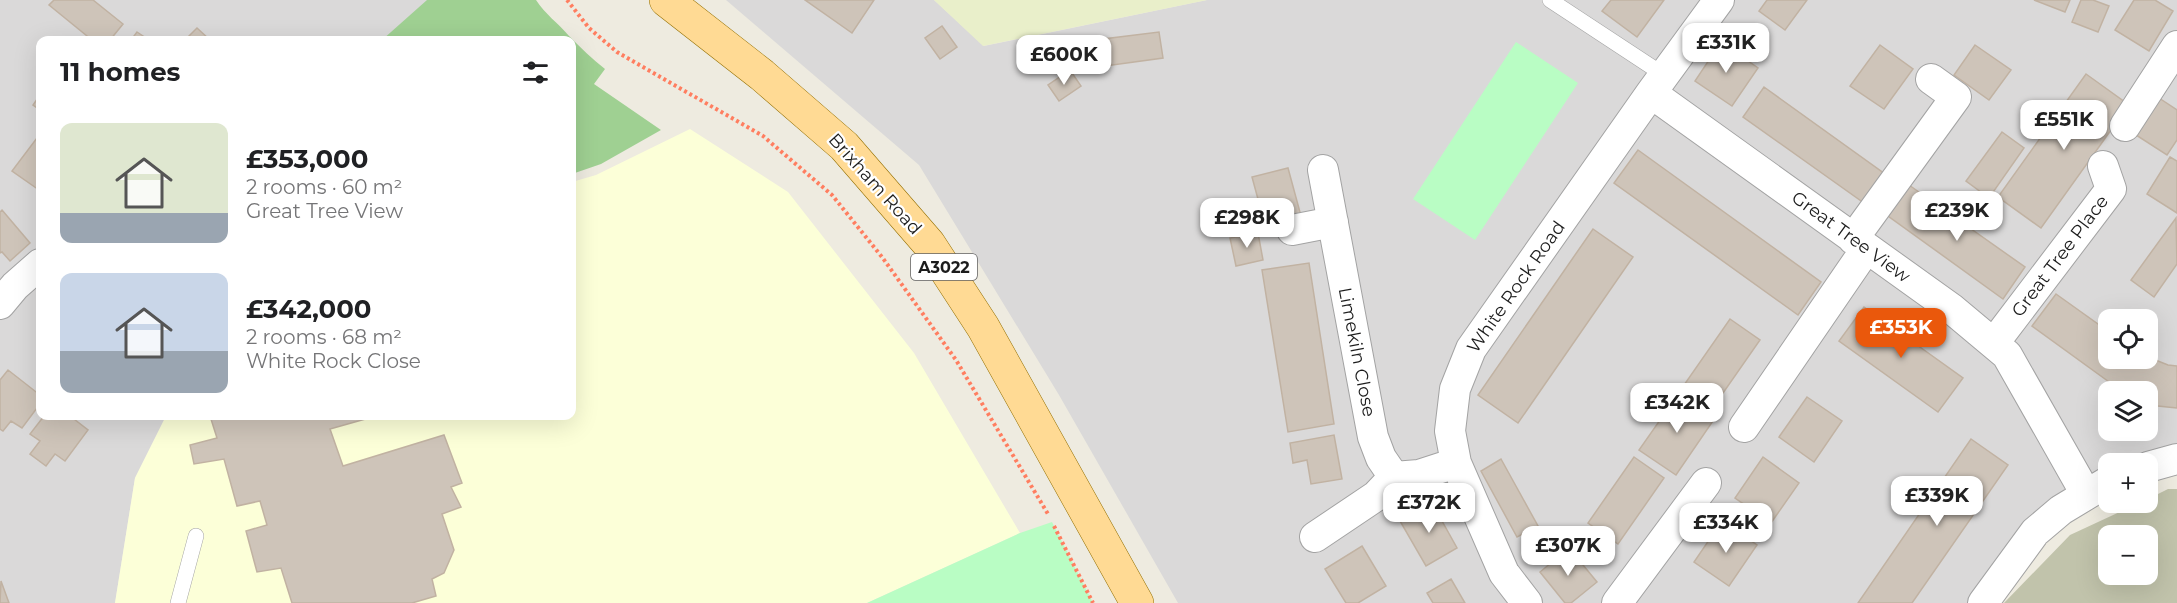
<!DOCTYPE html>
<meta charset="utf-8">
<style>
:root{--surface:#fff;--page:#f2f2f2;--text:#202124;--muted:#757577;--accent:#ea580c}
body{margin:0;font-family:Montserrat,sans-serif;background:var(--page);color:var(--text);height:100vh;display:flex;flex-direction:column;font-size:22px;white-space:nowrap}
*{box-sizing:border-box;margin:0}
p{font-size:20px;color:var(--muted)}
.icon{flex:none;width:33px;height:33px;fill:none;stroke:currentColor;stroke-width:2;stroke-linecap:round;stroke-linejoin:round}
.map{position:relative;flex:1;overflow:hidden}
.sheet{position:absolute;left:36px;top:36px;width:540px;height:384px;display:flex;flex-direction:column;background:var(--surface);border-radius:12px;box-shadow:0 6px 24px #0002}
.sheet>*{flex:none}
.buttons{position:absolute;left:2098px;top:309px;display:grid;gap:12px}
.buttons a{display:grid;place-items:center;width:60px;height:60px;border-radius:12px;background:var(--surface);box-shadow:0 6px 24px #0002;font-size:30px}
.price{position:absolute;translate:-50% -51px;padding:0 14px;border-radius:12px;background:#fff;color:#222;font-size:20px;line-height:39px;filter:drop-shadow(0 2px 3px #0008)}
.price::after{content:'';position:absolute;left:50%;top:36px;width:18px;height:14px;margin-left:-9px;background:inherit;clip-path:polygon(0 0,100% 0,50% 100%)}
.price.current{background:var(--accent);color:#fff}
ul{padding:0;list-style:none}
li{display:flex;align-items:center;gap:18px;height:150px;padding:0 24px}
li span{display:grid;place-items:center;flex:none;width:168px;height:120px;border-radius:12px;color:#555}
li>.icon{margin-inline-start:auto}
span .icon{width:72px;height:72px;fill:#fffc;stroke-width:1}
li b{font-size:26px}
h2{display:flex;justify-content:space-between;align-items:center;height:72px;padding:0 24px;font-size:26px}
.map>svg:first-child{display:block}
.residential{fill:#dad9d9;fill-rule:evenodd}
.education{fill:#fcffd8}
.construction{fill:#c1c3ab;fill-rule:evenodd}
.farmland{fill:#e9efca}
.forest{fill:#9fd092}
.park{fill:#b9fdc4}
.building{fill:#cec4b9;stroke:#c1b2a2;stroke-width:1.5}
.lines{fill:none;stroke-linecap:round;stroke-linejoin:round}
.lane-casing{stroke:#a3a3a3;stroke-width:16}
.street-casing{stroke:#a3a3a3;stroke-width:32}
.primary-casing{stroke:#936f00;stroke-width:34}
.path{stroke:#ff7e60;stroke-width:4;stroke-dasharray:3 3;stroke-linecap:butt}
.lane{stroke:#fff;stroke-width:15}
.street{stroke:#fff;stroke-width:30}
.primary{stroke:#ffda94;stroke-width:33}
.labels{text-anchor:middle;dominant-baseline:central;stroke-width:4.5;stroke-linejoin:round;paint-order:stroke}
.shield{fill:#fff;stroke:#606060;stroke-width:1.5}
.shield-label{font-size:16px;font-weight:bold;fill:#1c1c1c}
.street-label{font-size:18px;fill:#1c1c1c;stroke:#fff}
</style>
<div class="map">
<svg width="2177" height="603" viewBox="0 0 2177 603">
<rect width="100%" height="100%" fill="#eeebe0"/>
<path class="residential" d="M 0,0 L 435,0 L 391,40 L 40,40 L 40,416 L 166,416 L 135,478 L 115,603 L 0,603 Z
M 726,0 L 934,0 L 984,46 L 1207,0 L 2177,0 L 2177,459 L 2148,464 L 2109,464 L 2109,481 L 1983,603 L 1178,603 L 1059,395 L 919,165 ZM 2109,320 L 2148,320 L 2148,358 L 2109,358 ZM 2109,392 L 2148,392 L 2148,430 L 2109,430 Z"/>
<path class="education" d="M 690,129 L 788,192 L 914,353 L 1020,533 L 867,603 L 115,603 L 135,478 L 166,416 L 572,416 L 572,182 L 596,175 Z"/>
<path class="construction" d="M 2168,489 L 2177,489 L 2177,603 L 2004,603 L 2070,535 L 2139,503 L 2148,502 L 2148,499 ZM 2109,536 L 2148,536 L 2148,574 L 2109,574 Z"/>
<path class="farmland" d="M 934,0 L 1207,0 L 983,46 Z"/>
<path class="forest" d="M 427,0 L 536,0 C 545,14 558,23 569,36 C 581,48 592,59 605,69 L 594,84 L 661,130 L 601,164 L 572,174 L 572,40 L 382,40 Z"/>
<path class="park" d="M 1516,42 L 1578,83 L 1475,240 L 1413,199 Z
M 1052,522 L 1093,603 L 867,603 L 1020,533 Z"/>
<path class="building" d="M 54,0 L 93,0 L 123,24 L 110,40 L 92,40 L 49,5 Z
M 805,0 L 874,0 L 852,33 Z
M 1611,0 L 1664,0 L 1637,37 L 1602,11 Z
M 1767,0 L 1807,0 L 1785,30 L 1759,11 Z
M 2034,0 L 2070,0 L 2065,12 Z
M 2081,0 L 2093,0 L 2109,6 L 2098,32 L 2072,22 Z
M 2134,0 L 2155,0 L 2173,11 L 2149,51 L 2115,30 Z
M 942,26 L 957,47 L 940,59 L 925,38 Z
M 197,28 L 210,40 L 185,40 Z
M 137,32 L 149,40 L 131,40 Z
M 1159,32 L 1163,58 L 1098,67 L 1095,40 Z
M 1721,42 L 1758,68 L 1732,106 L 1695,81 Z
M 1880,45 L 1913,69 L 1884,109 L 1850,86 Z
M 1975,45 L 2011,70 L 1989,100 L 1954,75 Z
M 1070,70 L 1081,86 L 1059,101 L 1048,85 Z
M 2086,74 L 2129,105 L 2041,228 L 1998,197 Z
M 1764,87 L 1885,174 L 1864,203 L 1743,117 Z
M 40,95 L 40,110 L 33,105 Z
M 2159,98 L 2177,110 L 2177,140 L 2167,155 L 2136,135 Z
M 2002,132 L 2024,148 L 1989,198 L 1966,181 Z
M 40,134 L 40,188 L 39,190 L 12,171 Z
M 1638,150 L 1821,282 L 1798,315 L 1614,183 Z
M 2170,157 L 2177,161 L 2177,213 L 2147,194 Z
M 1288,168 L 1301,216 L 1265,225 L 1252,177 Z
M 1909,185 L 2025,267 L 2003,299 L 1888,216 Z
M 2,210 L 30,243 L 10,261 L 2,252 L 0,253 L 0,212 Z
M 2176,218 L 2177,264 L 2154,297 L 2131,280 Z
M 1593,229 L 1633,257 L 1518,423 L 1478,395 Z
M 1258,233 L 1263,260 L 1236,266 L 1230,238 Z
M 1309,263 L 1334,424 L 1288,432 L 1262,270 Z
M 2056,294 L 2109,332 L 2109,358 L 2148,357 L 2168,365 L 2177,366 L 2177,408 L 2148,405 L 2148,392 L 2123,392 L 2032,326 Z
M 1864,307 L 1963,378 L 1938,412 L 1839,341 Z
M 1730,319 L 1760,340 L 1714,406 L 1684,385 Z
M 8,370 L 40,395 L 40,404 L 22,428 L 11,421 L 3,431 L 0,429 L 0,380 Z
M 1679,393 L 1715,418 L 1676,475 L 1639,450 Z
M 1807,397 L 1842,421 L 1814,462 L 1779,437 Z
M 44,416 L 70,416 L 88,430 L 65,461 L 55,454 L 46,466 L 30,454 L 40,441 L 30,434 Z
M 210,416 L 376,416 L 330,429 L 343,466 L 444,435 L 462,483 L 451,487 L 461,507 L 442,514 L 454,550 L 444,573 L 432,579 L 436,596 L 412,603 L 292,603 L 281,568 L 257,572 L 246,531 L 267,525 L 260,501 L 237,506 L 224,459 L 194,464 L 190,445 L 217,438 Z
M 1334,435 L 1342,479 L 1311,484 L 1307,460 L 1293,463 L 1290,443 Z
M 1971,439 L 2008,465 L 1912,603 L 1858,603 Z
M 1634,457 L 1664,478 L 1618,544 L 1588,523 Z
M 1763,457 L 1799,483 L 1771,523 L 1735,498 Z
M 1501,459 L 1538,526 L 1517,537 L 1481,471 Z
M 1432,503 L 1457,548 L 1426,566 L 1400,521 Z
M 1722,521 L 1757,545 L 1729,586 L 1694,562 Z
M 1362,546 L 1386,586 L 1358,603 L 1346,603 L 1325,569 Z
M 1569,548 L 1597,582 L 1571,603 L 1565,603 L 1540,572 Z
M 1451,579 L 1465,603 L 1433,603 L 1427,593 Z
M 1,581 L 9,603 L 0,603 Z"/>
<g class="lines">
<g class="lane-casing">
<path id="lane" d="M 1550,0 L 1664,75
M 178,603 L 196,536"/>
</g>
<g class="street-casing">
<path id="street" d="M 1651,93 L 1952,309 L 2007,355 L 2086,494
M 2125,126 L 2177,46
M 1323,170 L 1373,437 L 1381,458 L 1394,477 L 1419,475 L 1456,463
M 1292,230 L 1333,222
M 1853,239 L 1956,97 L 1931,79
M 0,304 L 15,286 L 40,264
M 1994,343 L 2111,189 L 2103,166
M 1744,427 L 1866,249
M 2148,467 L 2177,459
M 1315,537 L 1376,496 L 1394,477
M 1527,603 L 1504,573 L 1456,463 L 1450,431 L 1455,389 L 1471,349 L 1651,93 L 1719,0
M 1617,603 L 1706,483
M 1983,603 L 2035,532 L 2061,510 L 2109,481"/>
</g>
<g class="primary-casing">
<path id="primary" d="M 666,0 L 762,75 L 844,146 L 929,244 L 983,327 L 1137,603"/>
</g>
<path class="path" d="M 567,0 L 589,28 L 617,52 L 763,136 L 832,195 L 882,257 L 956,360 L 1048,514
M 1054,526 L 1093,603"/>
<use href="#lane" class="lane"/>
<use href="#street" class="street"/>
<use href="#primary" class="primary"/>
</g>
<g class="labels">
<rect class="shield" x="911" y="254" width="66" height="26" rx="4.5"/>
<g class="shield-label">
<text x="944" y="267">A3022</text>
</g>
<g class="street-label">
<text transform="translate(875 184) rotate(48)">Brixham Road</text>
<text transform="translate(1851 237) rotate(36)">Great Tree View</text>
<text transform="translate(2060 256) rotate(-53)">Great Tree Place</text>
<text transform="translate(1516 287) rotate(-55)">White Rock Road</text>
<text transform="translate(1357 352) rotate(79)">Limekiln Close</text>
</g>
</g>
</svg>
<div class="buttons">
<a><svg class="icon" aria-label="locate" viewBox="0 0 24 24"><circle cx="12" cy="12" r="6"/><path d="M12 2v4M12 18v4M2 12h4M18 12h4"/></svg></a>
<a><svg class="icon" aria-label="layers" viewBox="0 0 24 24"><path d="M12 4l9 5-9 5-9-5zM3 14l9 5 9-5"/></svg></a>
<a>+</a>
<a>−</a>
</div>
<b class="price" style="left:1726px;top:74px">£331K</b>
<b class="price" style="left:1064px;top:86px">£600K</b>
<b class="price" style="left:2064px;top:151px">£551K</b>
<b class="price" style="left:1957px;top:242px">£239K</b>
<b class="price" style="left:1247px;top:249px">£298K</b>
<b class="price current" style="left:1901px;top:359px">£353K</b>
<b class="price" style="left:1677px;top:434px">£342K</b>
<b class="price" style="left:1937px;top:527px">£339K</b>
<b class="price" style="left:1429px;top:534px">£372K</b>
<b class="price" style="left:1726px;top:554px">£334K</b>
<b class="price" style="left:1568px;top:577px">£307K</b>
<section class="sheet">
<h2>11 homes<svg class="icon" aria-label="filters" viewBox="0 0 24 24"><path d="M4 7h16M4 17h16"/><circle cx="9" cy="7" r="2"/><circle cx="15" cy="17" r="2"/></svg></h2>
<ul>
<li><span style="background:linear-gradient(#dfe7d0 75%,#9aa5b1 0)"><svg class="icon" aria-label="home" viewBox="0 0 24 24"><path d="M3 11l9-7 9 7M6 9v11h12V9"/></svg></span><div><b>£353,000</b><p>2 rooms · 60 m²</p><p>Great Tree View</p></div></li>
<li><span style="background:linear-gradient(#c9d6e8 65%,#9aa5b1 0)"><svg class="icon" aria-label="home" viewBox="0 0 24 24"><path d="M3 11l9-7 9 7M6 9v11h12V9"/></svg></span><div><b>£342,000</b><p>2 rooms · 68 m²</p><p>White Rock Close</p></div></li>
</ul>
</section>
</div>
